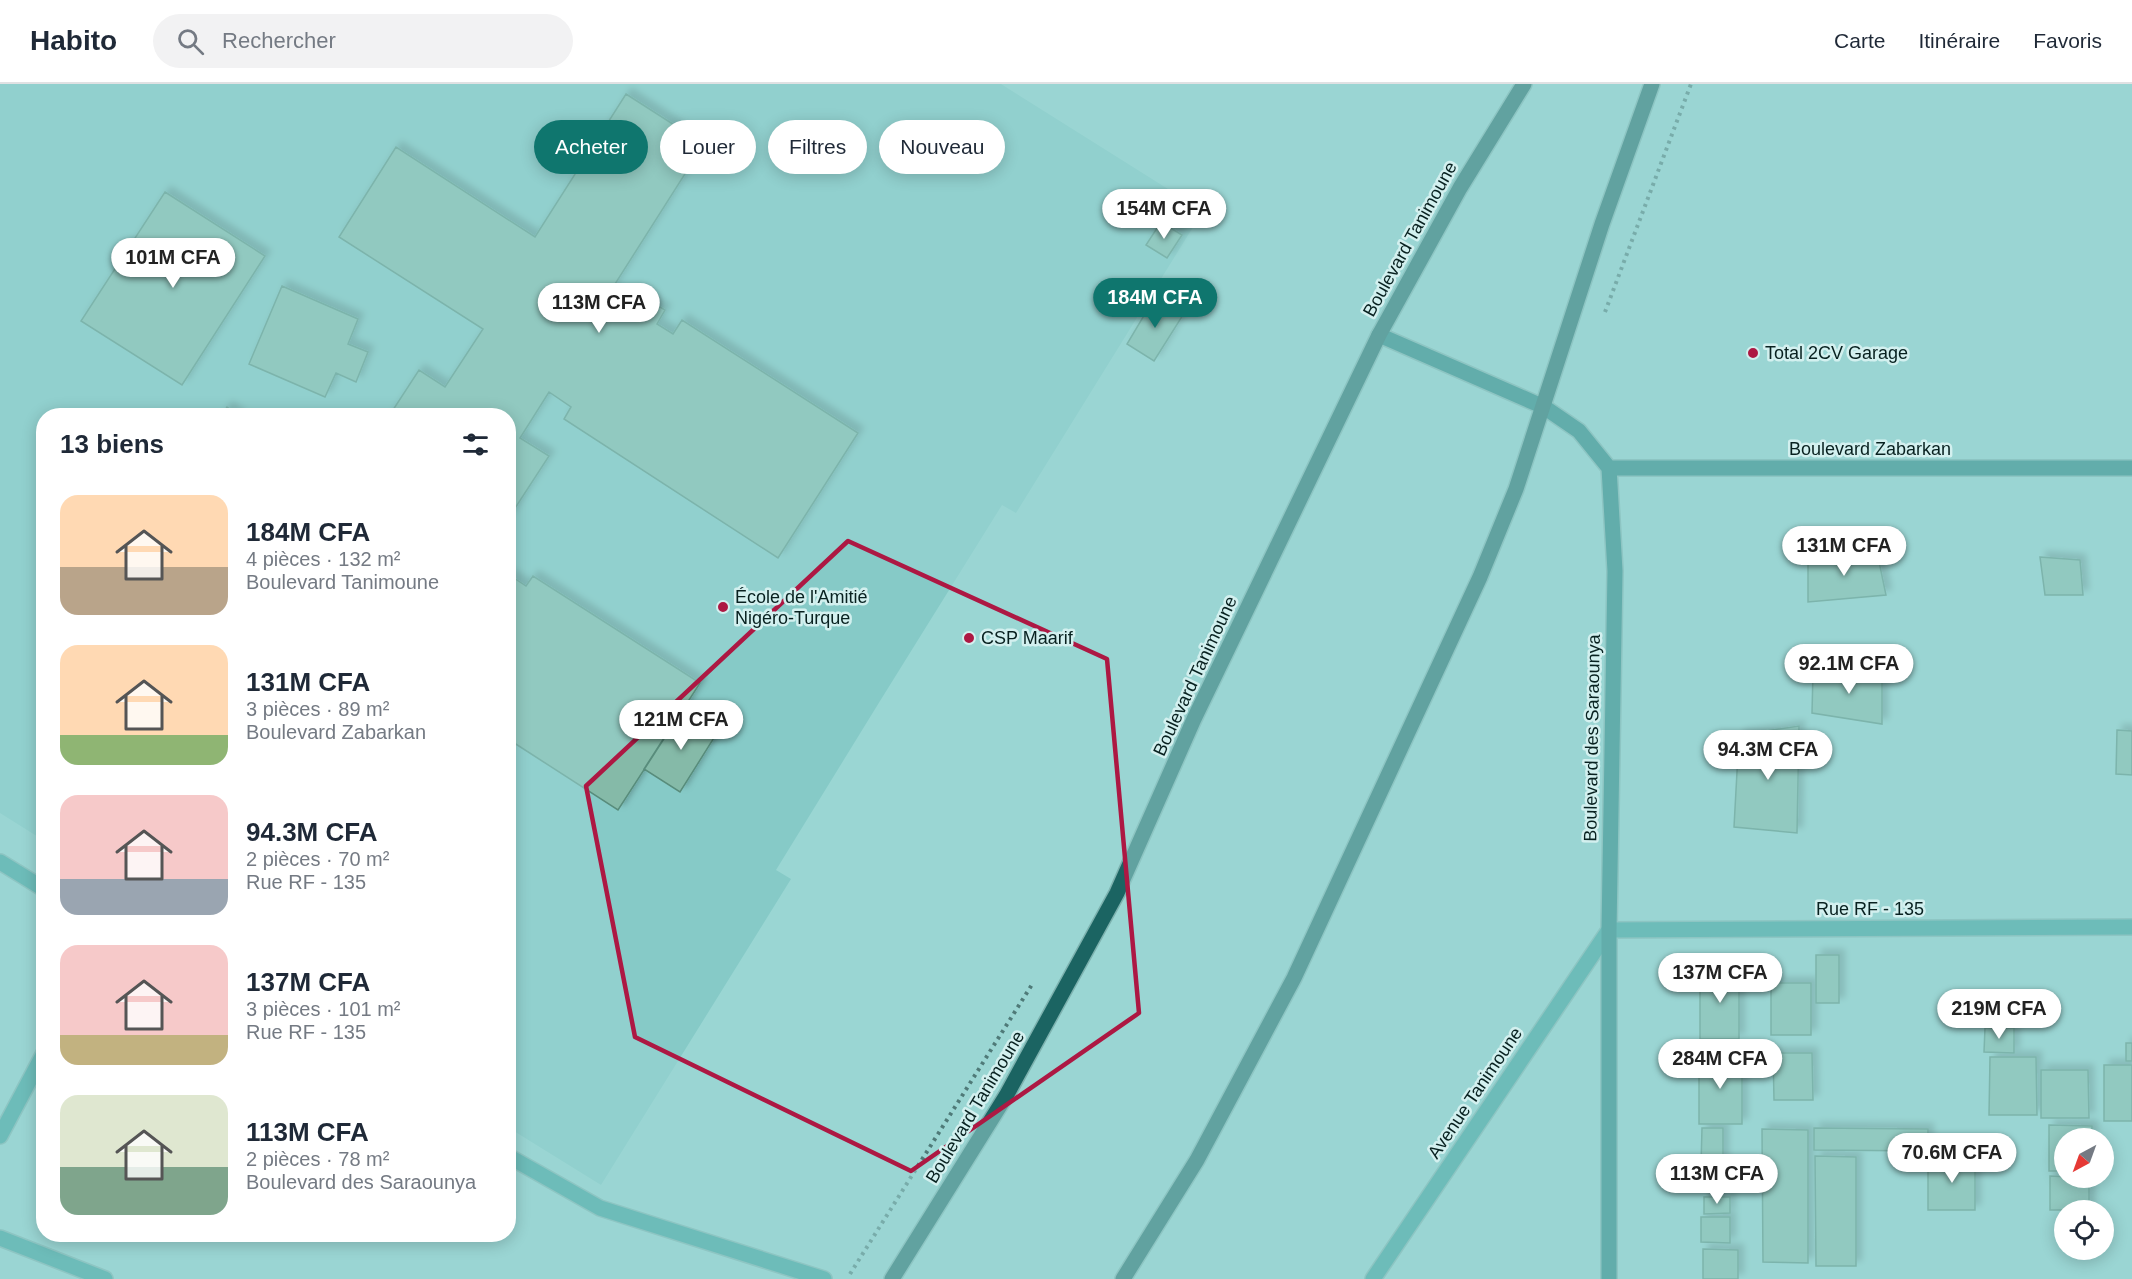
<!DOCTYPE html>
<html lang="fr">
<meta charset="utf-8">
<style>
:root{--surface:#fff;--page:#f2f2f3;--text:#1f2937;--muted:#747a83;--line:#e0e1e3;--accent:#0f766e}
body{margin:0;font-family:Arial,sans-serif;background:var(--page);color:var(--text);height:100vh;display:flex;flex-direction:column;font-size:22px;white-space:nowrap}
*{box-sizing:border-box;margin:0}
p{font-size:20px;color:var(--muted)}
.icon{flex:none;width:33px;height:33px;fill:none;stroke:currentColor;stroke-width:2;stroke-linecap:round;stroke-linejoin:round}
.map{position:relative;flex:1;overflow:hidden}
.drawer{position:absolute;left:36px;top:324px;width:480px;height:834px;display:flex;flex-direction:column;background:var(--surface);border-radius:24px;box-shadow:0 3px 15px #0003}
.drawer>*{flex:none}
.guide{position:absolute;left:534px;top:36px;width:570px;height:54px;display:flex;gap:12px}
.needle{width:39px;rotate:221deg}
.controls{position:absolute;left:2054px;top:1044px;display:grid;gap:12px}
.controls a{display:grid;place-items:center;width:60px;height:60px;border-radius:50%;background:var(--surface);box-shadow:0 3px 15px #0003;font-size:30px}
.price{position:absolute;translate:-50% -51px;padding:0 14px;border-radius:21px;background:#fff;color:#222;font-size:20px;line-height:39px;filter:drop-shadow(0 2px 3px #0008)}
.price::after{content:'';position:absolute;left:50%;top:36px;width:18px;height:14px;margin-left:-9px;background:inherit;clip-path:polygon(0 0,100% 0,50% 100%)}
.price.selected{background:var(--accent);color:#fff}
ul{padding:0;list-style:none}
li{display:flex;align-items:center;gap:18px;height:150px;padding:0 24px}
li span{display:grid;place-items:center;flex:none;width:168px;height:120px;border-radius:18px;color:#555}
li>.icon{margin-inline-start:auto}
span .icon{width:72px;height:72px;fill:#fffc;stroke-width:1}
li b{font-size:26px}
h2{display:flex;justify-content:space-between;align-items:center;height:72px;padding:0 24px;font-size:26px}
.pill{padding:0 21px;border-radius:27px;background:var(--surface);box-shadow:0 3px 15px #0003;font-size:21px;line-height:54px}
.pill.selected{background:var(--accent);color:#fff}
header{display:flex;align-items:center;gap:36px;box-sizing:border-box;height:84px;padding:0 30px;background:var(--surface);border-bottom:2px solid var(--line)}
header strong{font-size:28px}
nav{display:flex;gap:33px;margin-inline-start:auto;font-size:21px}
.search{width:420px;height:54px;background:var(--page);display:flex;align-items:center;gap:15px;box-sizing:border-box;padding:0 21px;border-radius:33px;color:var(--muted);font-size:22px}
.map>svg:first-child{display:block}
.built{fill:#86cac7}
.building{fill:#85baa8;stroke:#588c7b;stroke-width:1.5;filter:url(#shadow)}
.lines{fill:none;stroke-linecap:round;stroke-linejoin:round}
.street-casing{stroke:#7db2af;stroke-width:18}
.secondary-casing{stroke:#7db2af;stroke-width:18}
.primary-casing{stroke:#7db2af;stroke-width:18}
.path{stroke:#4f7a78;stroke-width:4;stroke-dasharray:3 4.5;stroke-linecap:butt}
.street{stroke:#379d99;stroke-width:15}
.secondary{stroke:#1e7c7a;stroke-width:15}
.primary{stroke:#1b6462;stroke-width:15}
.marked{fill:none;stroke:#ad1843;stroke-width:4.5;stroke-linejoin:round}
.poi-dot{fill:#ad1843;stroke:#d3f0ef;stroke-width:2}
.labels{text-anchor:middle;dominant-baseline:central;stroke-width:5;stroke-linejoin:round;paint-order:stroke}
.street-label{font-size:18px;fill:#082120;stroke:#d3f0ef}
.poi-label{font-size:18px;fill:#082120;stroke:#d3f0ef;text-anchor:start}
</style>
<header>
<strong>Habito</strong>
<div class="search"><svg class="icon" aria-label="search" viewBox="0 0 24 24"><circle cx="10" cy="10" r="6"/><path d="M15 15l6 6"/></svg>Rechercher</div>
<nav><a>Carte</a><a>Itinéraire</a><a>Favoris</a></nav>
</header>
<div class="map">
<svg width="2132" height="1195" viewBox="0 0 2132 1195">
<defs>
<filter id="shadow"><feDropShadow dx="5.5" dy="-5.5" stdDeviation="3" flood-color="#0004"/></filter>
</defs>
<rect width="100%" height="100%" fill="#9ad6d3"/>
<path class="built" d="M 0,0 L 1001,0 L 1203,127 L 1016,429 L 1002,421 L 880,617 L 776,786 L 791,795 L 601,1101 L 509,1044 L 508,332 L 44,332 L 43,756 L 0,729 Z"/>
<path class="building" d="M 626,10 L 704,60 L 601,222 L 620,234 L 636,208 L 665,226 L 657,240 L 673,250 L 682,236 L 858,349 L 778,474 L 564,335 L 571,323 L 549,308 L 520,354 L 549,372 L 508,435 L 508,332 L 389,332 L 419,286 L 445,303 L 483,245 L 339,153 L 396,63 L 535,153 Z
M 165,108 L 265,172 L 182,301 L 81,237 Z
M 1161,138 L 1182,151 L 1167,174 L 1146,161 Z
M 282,202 L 358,235 L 348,260 L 368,268 L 356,298 L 336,289 L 325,313 L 249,280 Z
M 1155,213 L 1183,231 L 1154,277 L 1127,260 Z
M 227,323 L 240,332 L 221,332 Z
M 1877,468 L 1886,511 L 1808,518 L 1808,472 Z
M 2040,473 L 2080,476 L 2083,511 L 2045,511 Z
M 508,490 L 526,502 L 533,492 L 700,599 L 618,726 L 508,655 Z
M 1882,587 L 1882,640 L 1812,629 L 1813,588 Z
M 682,626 L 717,649 L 680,708 L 644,685 Z
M 1799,642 L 1797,749 L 1734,743 L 1739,651 Z
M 2117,646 L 2132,647 L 2132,691 L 2116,690 Z
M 1816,871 L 1839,871 L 1839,919 L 1816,919 Z
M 1700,885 L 1739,885 L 1739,955 L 1700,955 Z
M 1771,899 L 1811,899 L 1811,951 L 1771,951 Z
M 1985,944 L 2014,944 L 2014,969 L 1984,968 Z
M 2126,959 L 2132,959 L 2132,977 L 2126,977 Z
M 1773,969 L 1812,969 L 1813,1016 L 1774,1016 Z
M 1699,972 L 1742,973 L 1742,1040 L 1699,1040 Z
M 1990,973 L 2036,973 L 2037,1031 L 1989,1031 Z
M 2104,981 L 2132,981 L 2132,1037 L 2104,1037 Z
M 2041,986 L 2088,986 L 2089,1034 L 2041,1034 Z
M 2049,1041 L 2092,1042 L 2092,1054 L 2064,1054 L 2064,1087 L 2049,1087 Z
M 1702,1044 L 1723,1044 L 1723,1082 L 1701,1081 Z
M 1814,1044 L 1928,1045 L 1928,1067 L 1814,1066 Z
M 1762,1045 L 1808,1046 L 1808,1179 L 1763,1178 Z
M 1815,1072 L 1856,1073 L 1856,1182 L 1816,1182 Z
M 1928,1075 L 1975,1075 L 1975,1126 L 1928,1126 Z
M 2050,1092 L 2089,1094 L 2089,1126 L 2050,1126 Z
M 1704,1113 L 1730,1113 L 1730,1129 L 1704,1130 Z
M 1701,1133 L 1730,1133 L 1730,1159 L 1701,1158 Z
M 1703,1165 L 1738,1166 L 1738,1195 L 1703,1195 Z"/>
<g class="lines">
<g class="street-casing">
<path id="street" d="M 0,778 L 44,805
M 0,1052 L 44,969
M 508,1072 L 600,1124 L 824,1195
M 0,1154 L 105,1195
M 1373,1195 L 1609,846 L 2132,843"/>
</g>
<g class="secondary-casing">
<path id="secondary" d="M 1379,251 L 1544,323 L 1579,347 L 1609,384 L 1615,487 L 1609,846 L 1609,1195
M 1609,384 L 2132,384"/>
</g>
<g class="primary-casing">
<path id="primary" d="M 892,1195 L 1006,1012 L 1117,809 L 1194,635 L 1379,251 L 1460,104 L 1524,0
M 1123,1195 L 1197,1076 L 1294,894 L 1480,493 L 1516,405 L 1602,140 L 1652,0"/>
</g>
<path class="path" d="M 1605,228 L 1691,0
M 850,1190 L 1033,899"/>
<use href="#street" class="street"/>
<use href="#secondary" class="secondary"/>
<use href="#primary" class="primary"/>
</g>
<path d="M0 0H2132V1195H0ZM 848,457 L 1107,575 L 1139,929 L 911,1087 L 635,953 L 586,702 Z" fill="#9ad6d3" fill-opacity=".55" fill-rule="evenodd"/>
<path class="marked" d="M 848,457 L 1107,575 L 1139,929 L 911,1087 L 635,953 L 586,702 Z"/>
<g class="poi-dot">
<circle cx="1753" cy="269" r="6"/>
<circle cx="723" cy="523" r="6"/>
<circle cx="969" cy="554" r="6"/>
</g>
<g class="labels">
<g class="street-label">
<text transform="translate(1410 155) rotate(-61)">Boulevard Tanimoune</text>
<text x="1870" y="365">Boulevard Zabarkan</text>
<text transform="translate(1195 592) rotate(-65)">Boulevard Tanimoune</text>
<text transform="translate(1592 654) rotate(-89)">Boulevard des Saraounya</text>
<text x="1870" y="825">Rue RF - 135</text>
<text transform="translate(1475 1009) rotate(-56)">Avenue Tanimoune</text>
<text transform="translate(975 1023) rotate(-59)">Boulevard Tanimoune</text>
</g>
<g class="poi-label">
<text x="1765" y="269">Total 2CV Garage</text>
<text x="735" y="513">École de l'Amitié<tspan x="735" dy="21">Nigéro-Turque</tspan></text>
<text x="981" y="554">CSP Maarif</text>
</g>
</g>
</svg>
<div class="controls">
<a><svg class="needle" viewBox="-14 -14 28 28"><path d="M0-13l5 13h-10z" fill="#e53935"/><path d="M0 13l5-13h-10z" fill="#747a83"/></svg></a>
<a><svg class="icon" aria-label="locate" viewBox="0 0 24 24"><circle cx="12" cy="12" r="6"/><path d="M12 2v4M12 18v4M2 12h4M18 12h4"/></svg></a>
</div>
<b class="price" style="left:1164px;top:156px">154M CFA</b>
<b class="price" style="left:173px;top:205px">101M CFA</b>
<b class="price selected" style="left:1155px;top:245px">184M CFA</b>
<b class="price" style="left:599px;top:250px">113M CFA</b>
<b class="price" style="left:1844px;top:493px">131M CFA</b>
<b class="price" style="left:1849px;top:611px">92.1M CFA</b>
<b class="price" style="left:681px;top:667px">121M CFA</b>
<b class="price" style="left:1768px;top:697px">94.3M CFA</b>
<b class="price" style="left:1720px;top:920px">137M CFA</b>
<b class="price" style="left:1999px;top:956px">219M CFA</b>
<b class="price" style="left:1720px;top:1006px">284M CFA</b>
<b class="price" style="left:1952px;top:1100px">70.6M CFA</b>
<b class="price" style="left:1717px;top:1121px">113M CFA</b>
<div class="guide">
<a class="pill selected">Acheter</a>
<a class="pill">Louer</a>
<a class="pill">Filtres</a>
<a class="pill">Nouveau</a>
</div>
<section class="drawer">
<h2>13 biens<svg class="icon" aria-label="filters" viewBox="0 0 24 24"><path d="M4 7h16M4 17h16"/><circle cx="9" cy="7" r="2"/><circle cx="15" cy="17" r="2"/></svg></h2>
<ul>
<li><span style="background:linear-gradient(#ffd9b3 60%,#b9a48a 0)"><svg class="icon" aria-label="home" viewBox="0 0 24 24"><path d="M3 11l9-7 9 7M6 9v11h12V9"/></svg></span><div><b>184M CFA</b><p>4 pièces · 132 m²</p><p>Boulevard Tanimoune</p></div></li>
<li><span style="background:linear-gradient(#ffd9b3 75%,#8fb573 0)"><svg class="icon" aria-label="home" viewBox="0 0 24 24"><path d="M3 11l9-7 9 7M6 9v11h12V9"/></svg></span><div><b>131M CFA</b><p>3 pièces · 89 m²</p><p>Boulevard Zabarkan</p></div></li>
<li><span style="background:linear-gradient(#f6c9c9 70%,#9aa5b1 0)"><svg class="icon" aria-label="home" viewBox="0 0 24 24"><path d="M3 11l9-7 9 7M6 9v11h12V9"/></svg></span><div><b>94.3M CFA</b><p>2 pièces · 70 m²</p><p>Rue RF - 135</p></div></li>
<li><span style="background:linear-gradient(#f6c9c9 75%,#c2b280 0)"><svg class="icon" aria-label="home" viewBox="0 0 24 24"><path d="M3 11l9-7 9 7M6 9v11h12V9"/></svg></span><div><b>137M CFA</b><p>3 pièces · 101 m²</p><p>Rue RF - 135</p></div></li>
<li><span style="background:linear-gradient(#dfe7d0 60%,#7fa58c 0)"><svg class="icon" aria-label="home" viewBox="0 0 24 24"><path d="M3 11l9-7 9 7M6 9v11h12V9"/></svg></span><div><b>113M CFA</b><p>2 pièces · 78 m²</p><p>Boulevard des Saraounya</p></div></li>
</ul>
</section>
</div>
